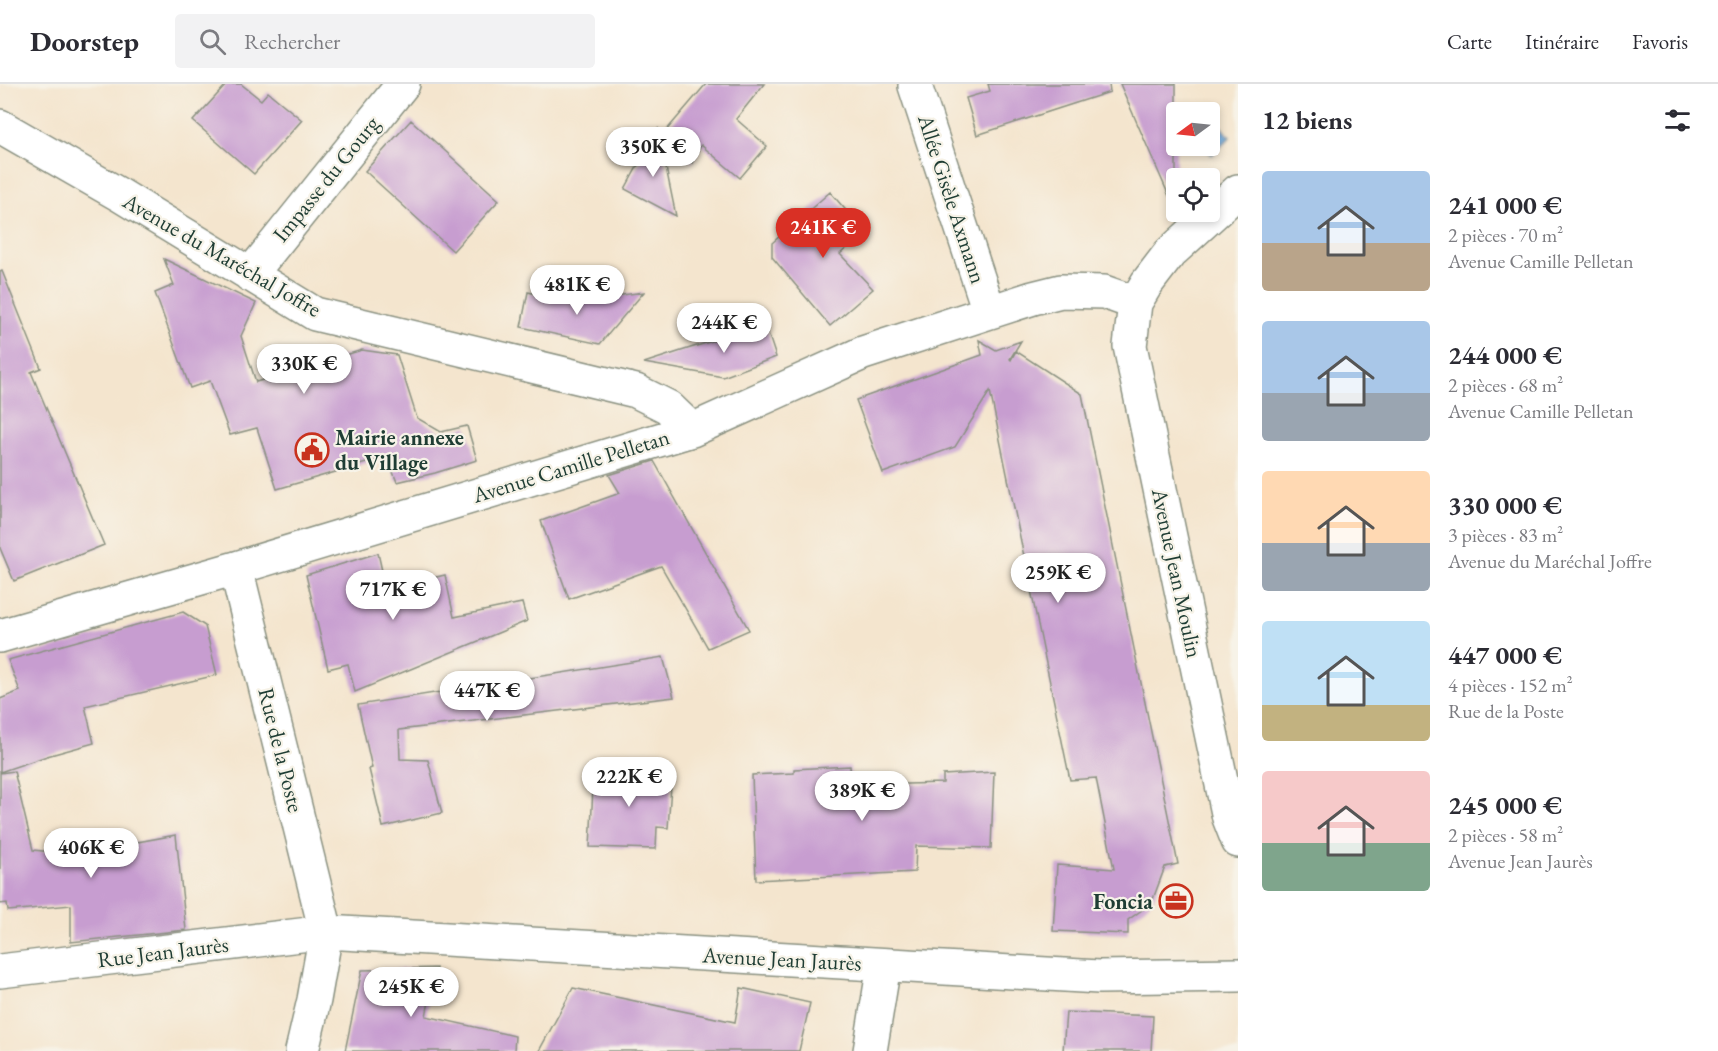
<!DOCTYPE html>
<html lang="fr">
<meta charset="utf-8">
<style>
:root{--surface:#fff;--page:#f2f2f3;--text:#2b2b33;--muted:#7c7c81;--line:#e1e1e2;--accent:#d93025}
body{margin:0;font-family:"EB Garamond",serif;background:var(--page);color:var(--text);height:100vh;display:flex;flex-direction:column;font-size:22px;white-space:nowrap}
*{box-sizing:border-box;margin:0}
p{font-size:20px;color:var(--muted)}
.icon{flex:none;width:33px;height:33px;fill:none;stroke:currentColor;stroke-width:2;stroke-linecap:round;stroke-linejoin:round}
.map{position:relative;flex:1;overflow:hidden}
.drawer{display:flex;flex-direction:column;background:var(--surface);width:480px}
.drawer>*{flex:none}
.needle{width:39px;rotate:255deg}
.buttons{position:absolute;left:1166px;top:18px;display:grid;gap:12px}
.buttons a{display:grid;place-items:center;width:54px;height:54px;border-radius:6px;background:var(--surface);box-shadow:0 3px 9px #0003;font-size:30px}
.price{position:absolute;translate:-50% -51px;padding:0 14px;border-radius:21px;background:#fff;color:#222;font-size:20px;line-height:39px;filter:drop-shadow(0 2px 3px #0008)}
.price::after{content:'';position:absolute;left:50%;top:36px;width:18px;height:14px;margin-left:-9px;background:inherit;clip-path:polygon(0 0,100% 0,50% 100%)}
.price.on{background:var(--accent);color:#fff}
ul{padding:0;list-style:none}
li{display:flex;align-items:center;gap:18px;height:150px;padding:0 24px}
li span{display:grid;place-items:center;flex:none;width:168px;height:120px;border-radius:6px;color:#555}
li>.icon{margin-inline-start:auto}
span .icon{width:72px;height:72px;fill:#fffc;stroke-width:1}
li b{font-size:26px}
h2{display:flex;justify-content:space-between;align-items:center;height:72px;padding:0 24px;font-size:26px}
header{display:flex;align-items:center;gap:36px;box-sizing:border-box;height:84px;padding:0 30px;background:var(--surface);border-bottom:2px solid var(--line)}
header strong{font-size:28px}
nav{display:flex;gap:33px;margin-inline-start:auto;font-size:21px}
.search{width:420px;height:54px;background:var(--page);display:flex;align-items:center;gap:15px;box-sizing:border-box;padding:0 21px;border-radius:6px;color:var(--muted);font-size:22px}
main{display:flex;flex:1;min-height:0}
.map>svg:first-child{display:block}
.water{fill:#70aae0;stroke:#48748a;stroke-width:1.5}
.building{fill:#c79dd0}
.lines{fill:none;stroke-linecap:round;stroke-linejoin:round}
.minor-casing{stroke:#8a9181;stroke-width:36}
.minor{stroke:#fff;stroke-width:33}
.labels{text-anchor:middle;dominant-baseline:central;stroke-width:4.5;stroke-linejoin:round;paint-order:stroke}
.street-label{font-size:22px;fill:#1f3d34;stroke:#f7f3e8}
.poi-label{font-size:22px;font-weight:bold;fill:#1f3d34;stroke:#f7f3e8;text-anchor:start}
</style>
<header>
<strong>Doorstep</strong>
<div class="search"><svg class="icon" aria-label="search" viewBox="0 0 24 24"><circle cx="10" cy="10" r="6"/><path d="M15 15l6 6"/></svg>Rechercher</div>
<nav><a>Carte</a><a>Itinéraire</a><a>Favoris</a></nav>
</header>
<main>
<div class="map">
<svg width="1238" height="967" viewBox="0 0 1238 967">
<rect width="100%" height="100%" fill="#f7f3e8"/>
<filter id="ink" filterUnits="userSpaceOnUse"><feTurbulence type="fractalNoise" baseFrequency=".0167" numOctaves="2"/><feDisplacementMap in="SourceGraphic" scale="12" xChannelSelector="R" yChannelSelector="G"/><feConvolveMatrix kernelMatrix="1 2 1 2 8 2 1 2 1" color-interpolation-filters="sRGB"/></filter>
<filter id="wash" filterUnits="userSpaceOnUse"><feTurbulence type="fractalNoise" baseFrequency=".008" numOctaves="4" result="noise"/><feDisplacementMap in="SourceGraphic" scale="24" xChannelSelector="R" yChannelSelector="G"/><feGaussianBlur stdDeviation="1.35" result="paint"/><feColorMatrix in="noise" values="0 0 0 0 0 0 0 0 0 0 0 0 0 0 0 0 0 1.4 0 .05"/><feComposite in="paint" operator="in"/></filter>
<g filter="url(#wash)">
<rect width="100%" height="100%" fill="#f4e5ce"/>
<path class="water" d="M 1209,30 L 1230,53 L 1212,71 L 1203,62 L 1209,62 Z"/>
<g id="blocks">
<path class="building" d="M 227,0 L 241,0 L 261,16 L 268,8 L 302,36 L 254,90 L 193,37 Z
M 706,0 L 764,0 L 736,35 L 767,62 L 740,94 L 701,61 L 692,79 L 665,48 Z
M 988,0 L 1109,0 L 1110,8 L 977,51 L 966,14 L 990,7 Z
M 1120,0 L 1176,0 L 1176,128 Z
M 411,36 L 499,116 L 453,167 L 365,87 Z
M 658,45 L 676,132 L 625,105 Z
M 830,108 L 865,148 L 840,170 L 873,205 L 830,242 L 772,173 L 772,159 Z
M 164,175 L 256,219 L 241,252 L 256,298 L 362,266 L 397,271 L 417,334 L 441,348 L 467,342 L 477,376 L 435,389 L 397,398 L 387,373 L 277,405 L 257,344 L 230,351 L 210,297 L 190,304 L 155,209 L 174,201 Z
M 2,187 L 41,284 L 31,288 L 104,461 L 14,497 L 0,464 L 0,188 Z
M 528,208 L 572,218 L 644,208 L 600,260 L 521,243 Z
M 765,240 L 776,273 L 723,293 L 644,279 Z
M 979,256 L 996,266 L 1021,257 L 1010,275 L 1011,276 L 1016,267 L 1082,310 L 1178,780 L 1165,783 L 1153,815 L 1142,826 L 1128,836 L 1128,850 L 1053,847 L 1057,781 L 1114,785 L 1096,694 L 1070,696 L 990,307 L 955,363 L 883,389 L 856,316 L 982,271 Z
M 654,377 L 749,546 L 708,564 L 661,482 L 569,515 L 541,437 L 620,409 L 609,391 Z
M 378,469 L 386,505 L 445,491 L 454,533 L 522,519 L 527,537 L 355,608 L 348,580 L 328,585 L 306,491 Z
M 183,528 L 205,542 L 217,591 L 85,622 L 94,659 L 47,672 L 0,688 L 0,615 L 20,607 L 8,576 Z
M 663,573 L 674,613 L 399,646 L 400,675 L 428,676 L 442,729 L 383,743 L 369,685 L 372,684 L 358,621 Z
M 850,682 L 851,696 L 872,695 L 872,701 L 943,699 L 943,691 L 994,688 L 991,764 L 916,762 L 915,788 L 756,796 L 752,691 L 794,689 L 794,685 Z
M 594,684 L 672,688 L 668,744 L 657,743 L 656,765 L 590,763 Z
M 14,687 L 33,766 L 72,770 L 176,751 L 186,846 L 71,858 L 71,821 L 8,827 L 7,819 L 0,820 L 0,689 Z
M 436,884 L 426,932 L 515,952 L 514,967 L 345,967 L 362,886 Z
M 573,904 L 735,938 L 741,904 L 810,919 L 799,967 L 539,967 Z
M 1066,928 L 1153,932 L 1151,967 L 1063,967 Z"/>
</g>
</g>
<g filter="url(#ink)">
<use href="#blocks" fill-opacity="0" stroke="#8a9181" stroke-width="1.5"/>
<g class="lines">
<g class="minor-casing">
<path id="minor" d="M 915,2 L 989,227
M 0,42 L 120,111 L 315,230 L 636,307 L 668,323 L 692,346
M 1238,107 L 1170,169 L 1147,199 L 1135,219 L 1130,262 L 1229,734 L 1238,757
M 250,191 L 403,0
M 236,484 L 326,848 L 314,916 L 302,967
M 0,552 L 236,484 L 692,346 L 863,269 L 1033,214 L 1061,207 L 1104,208 L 1135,219
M 0,887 L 326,848 L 1099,893 L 1238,891
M 870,967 L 884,881"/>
</g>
<use href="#minor" class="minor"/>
</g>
</g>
<defs>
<g id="civic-ring" transform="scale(1.725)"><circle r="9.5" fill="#f7f3e8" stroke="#c8321e" stroke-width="1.5"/><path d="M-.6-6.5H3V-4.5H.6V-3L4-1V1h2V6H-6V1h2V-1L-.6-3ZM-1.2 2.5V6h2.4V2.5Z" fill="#c8321e"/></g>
<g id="office-ring" transform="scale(1.725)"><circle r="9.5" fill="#f7f3e8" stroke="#c8321e" stroke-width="1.5"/><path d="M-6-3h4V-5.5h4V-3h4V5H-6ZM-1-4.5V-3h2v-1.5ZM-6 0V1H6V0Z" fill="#c8321e"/></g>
</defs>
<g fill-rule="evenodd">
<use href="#civic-ring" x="312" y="366"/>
<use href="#office-ring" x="1176" y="817"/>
</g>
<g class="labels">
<g class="street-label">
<text transform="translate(326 95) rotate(-51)">Impasse du Gourg</text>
<text transform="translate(952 115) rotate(72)">Allée Gisèle Axmann</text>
<text transform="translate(222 171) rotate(30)">Avenue du Maréchal Joffre</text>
<text transform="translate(571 382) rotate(-17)">Avenue Camille Pelletan</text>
<text transform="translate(1177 489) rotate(78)">Avenue Jean Moulin</text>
<text transform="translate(281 666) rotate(76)">Rue de la Poste</text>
<text transform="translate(163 868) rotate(-7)">Rue Jean Jaurès</text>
<text transform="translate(782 875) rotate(3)">Avenue Jean Jaurès</text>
</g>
<g class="poi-label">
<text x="335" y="353">Mairie annexe<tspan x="335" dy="25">du Village</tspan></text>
<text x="1153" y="817" text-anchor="end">Foncia</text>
</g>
</g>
</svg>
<div class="buttons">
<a><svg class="needle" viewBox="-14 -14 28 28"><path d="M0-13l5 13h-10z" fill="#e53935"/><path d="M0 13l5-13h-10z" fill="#7c7c81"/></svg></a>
<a><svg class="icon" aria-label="locate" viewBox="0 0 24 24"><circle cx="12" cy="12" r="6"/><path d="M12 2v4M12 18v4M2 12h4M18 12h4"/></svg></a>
</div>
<b class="price" style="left:653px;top:94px">350K €</b>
<b class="price on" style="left:823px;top:175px">241K €</b>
<b class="price" style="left:577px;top:232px">481K €</b>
<b class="price" style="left:724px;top:270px">244K €</b>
<b class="price" style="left:304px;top:311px">330K €</b>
<b class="price" style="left:1058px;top:520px">259K €</b>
<b class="price" style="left:393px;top:537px">717K €</b>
<b class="price" style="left:487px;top:638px">447K €</b>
<b class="price" style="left:629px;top:724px">222K €</b>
<b class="price" style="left:862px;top:738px">389K €</b>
<b class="price" style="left:91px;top:795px">406K €</b>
<b class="price" style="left:411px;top:934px">245K €</b>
</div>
<section class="drawer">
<h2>12 biens<svg class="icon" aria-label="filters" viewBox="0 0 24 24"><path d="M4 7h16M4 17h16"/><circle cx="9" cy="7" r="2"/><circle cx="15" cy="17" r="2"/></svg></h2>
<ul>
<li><span style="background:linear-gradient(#a9c7e8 60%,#b9a48a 0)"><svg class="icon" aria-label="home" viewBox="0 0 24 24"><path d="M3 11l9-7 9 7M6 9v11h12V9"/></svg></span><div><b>241 000 €</b><p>2 pièces · 70 m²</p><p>Avenue Camille Pelletan</p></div></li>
<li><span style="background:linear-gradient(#a9c7e8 60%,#9aa5b1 0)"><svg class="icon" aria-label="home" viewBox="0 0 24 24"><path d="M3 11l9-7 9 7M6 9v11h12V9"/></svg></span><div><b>244 000 €</b><p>2 pièces · 68 m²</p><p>Avenue Camille Pelletan</p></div></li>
<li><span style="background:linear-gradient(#ffd9b3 60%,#9aa5b1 0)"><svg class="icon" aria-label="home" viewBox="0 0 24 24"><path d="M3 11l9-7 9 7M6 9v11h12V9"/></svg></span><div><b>330 000 €</b><p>3 pièces · 83 m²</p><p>Avenue du Maréchal Joffre</p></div></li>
<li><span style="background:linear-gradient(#bfe0f5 70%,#c2b280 0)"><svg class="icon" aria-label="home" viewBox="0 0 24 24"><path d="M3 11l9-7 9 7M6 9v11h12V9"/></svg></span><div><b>447 000 €</b><p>4 pièces · 152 m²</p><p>Rue de la Poste</p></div></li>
<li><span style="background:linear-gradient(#f6c9c9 60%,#7fa58c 0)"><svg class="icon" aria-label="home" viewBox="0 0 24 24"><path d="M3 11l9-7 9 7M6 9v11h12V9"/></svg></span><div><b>245 000 €</b><p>2 pièces · 58 m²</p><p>Avenue Jean Jaurès</p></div></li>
</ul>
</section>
</main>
